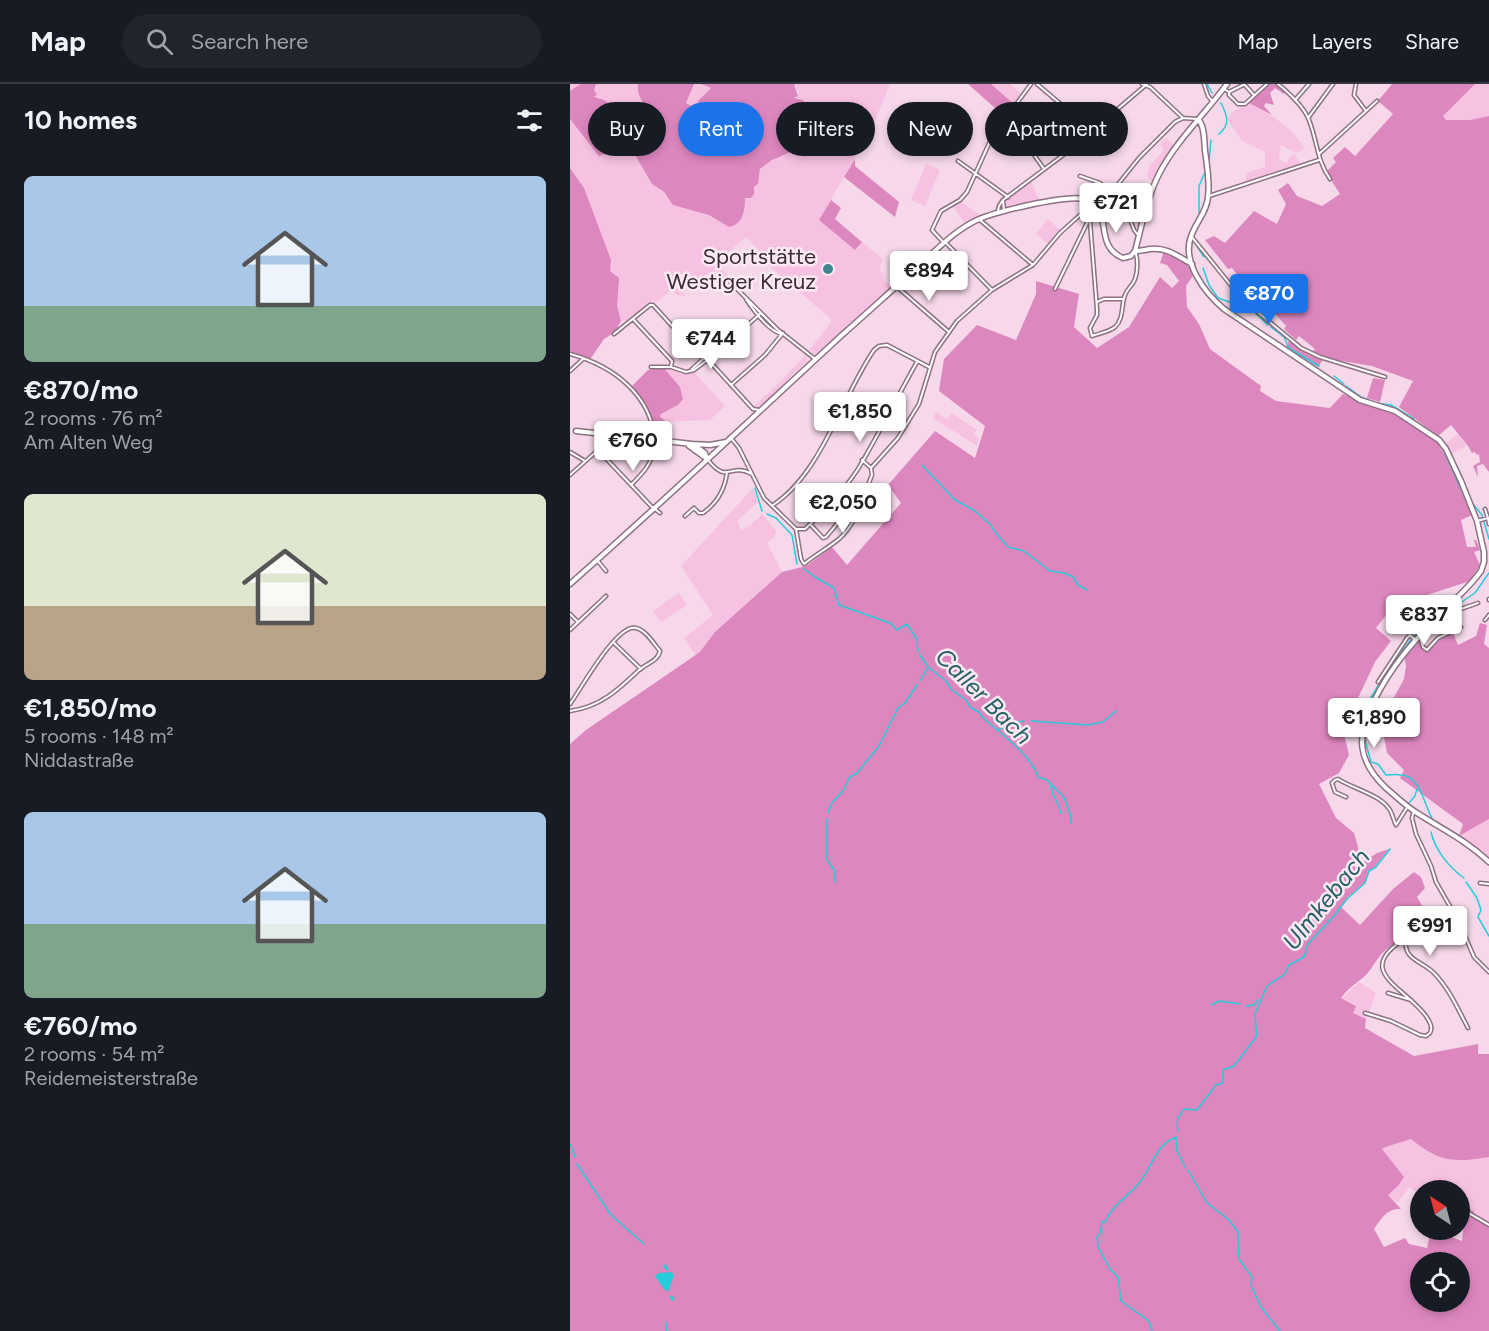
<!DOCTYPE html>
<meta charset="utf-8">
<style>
:root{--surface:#171b24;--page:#20242c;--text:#f1f3f6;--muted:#9ea1a6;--line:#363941;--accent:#1a73e8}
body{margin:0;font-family:Figtree,sans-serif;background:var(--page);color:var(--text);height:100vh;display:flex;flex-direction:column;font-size:22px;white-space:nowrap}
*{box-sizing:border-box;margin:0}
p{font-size:20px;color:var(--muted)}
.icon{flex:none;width:33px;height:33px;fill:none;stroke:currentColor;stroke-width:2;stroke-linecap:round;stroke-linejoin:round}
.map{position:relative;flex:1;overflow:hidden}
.sheet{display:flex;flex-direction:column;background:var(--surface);width:570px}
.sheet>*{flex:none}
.guide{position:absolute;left:18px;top:18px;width:570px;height:54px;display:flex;gap:12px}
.needle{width:39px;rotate:324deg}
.buttons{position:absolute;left:840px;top:1096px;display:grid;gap:12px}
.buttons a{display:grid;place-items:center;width:60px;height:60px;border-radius:50%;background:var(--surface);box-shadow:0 3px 9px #0003;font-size:30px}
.price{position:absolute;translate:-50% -51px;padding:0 14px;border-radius:6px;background:#fff;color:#222;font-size:20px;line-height:39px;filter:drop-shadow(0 2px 3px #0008)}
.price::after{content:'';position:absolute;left:50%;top:36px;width:18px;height:14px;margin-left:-9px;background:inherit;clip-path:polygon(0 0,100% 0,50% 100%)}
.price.on{background:var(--accent);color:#fff}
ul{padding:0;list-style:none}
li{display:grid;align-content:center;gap:12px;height:318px;padding:0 24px}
li span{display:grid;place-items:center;height:186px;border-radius:9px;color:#555}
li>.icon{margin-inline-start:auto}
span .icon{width:108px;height:108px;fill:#fffc;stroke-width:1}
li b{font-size:26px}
h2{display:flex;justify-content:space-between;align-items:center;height:72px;padding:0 24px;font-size:26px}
.tag{padding:0 21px;border-radius:27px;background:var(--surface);box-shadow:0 3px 9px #0003;font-size:21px;line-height:54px}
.tag.on{background:var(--accent);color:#fff}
header{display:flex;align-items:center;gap:36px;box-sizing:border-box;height:84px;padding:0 30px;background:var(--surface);border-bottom:2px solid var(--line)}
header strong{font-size:28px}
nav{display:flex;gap:33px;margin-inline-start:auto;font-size:21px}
.search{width:420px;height:54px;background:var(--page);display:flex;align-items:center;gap:15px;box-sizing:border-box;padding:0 21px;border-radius:33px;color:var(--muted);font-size:22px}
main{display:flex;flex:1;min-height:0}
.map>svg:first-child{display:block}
.green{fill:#f7c1e2}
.forest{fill:#dd87bf;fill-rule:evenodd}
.water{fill:#26ccda}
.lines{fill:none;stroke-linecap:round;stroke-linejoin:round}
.stream{stroke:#26ccda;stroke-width:1.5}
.canal{stroke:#26ccda;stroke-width:3}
.street-casing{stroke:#8c7182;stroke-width:5}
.secondary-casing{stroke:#8c7182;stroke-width:7}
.street{stroke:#fff;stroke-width:2}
.secondary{stroke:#fff;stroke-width:4}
.poi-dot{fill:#3f868d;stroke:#fce9f4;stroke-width:2}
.labels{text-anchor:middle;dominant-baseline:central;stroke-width:5;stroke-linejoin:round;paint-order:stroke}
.poi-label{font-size:22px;fill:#372b32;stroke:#fce9f4;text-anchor:end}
.water-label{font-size:24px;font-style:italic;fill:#256167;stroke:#fce9f4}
</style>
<header>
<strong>Map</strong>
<div class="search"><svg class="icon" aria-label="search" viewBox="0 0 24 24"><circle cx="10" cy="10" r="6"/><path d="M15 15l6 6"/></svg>Search here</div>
<nav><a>Map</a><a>Layers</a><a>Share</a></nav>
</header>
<main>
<section class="sheet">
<h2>10 homes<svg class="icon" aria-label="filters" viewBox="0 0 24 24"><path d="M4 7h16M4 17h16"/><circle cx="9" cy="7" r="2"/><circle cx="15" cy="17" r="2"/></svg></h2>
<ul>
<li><span style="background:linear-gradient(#a9c7e8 70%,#7fa58c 0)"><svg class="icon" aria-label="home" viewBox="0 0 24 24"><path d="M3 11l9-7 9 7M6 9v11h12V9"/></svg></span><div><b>€870/mo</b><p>2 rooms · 76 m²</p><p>Am Alten Weg</p></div></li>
<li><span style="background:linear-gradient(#dfe7d0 60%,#b9a48a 0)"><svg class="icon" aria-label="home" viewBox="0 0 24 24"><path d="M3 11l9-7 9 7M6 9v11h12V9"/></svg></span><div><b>€1,850/mo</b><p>5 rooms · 148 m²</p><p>Niddastraße</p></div></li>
<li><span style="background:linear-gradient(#a9c7e8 60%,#7fa58c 0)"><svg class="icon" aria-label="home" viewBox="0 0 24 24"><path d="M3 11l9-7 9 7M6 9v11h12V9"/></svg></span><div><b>€760/mo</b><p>2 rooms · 54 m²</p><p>Reidemeisterstraße</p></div></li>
</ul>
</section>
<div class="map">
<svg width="919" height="1247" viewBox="0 0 919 1247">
<rect width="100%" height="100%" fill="#f6d8ea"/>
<path class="green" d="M 0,0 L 12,0 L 54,54 L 57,42 L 45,24 L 31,14 L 23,12 L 26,0 L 68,0 C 68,15 77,21 78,33 L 63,45 L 62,51 L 54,56 L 55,61 L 63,62 C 67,75 75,90 84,101 C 88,106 94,107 97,114 L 136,129 L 159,143 L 173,132 L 175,114 L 188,100 L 190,86 L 202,76 L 219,70 L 230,61 L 243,36 L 233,16 L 224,13 L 229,9 L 224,0 L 320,0 L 302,44 L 249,136 L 285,165 L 292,158 L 313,175 L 309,186 L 314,191 L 313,195 L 322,203 L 246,271 L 239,266 L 261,239 L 261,235 L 198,181 L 201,178 L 176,153 L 146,179 L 159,193 L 155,196 L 145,186 L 124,198 L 115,188 L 103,194 L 116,212 L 107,211 L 101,206 L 87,218 L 83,217 L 57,237 L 51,237 L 50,232 L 19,274 L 0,269 Z
M 124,0 L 131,0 L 141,4 L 128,17 L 141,41 L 153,51 L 154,55 L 151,58 L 148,57 L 127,25 L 116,19 Z
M 421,0 L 440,0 L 453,12 L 445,21 Z
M 905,0 L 919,0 L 919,32 L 900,36 L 876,36 L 872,32 Z
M 679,19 C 702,32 720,41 735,65 L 726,69 L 711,61 L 709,70 L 710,76 L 717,79 L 720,72 L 725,70 L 730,80 L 676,100 L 676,89 L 695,83 L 695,68 L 672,57 L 658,36 L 661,29 Z
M 596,54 L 604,61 L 581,98 L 577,92 L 580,81 L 594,66 L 590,60 Z
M 356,80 L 370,86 L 355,122 L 341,116 Z
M 461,98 L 469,116 L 436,123 L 434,122 L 435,118 L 437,122 L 436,117 Z
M 390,117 L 410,131 L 395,140 L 383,122 Z
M 478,135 L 490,146 L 478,160 L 466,150 Z
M 236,270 L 237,278 L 220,293 L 221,295 L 191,324 L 183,323 L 212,296 Z
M 93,283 C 104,284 112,288 123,287 L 155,322 L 140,336 L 97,338 L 90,333 L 91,330 L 108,321 L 113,315 L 110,303 Z
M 366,328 L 377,335 L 382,329 L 407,346 L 404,351 L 409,354 L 407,362 L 363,334 Z
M 888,350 L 897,362 L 881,370 L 875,360 Z
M 183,404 L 188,418 L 167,437 L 171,446 L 181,441 L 192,430 L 206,447 L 205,452 L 197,459 L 212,488 L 145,548 L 131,568 L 126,572 L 114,554 L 143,531 L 111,482 Z
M 109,509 L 117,521 L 91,538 L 83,527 Z
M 919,735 L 919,776 L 889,752 Z
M 789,898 L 806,909 L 796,935 L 782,929 L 786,921 L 772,914 Z
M 841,1055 C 869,1078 883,1079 919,1073 L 919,1141 L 903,1131 L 899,1124 L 890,1122 L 890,1107 L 850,1107 L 850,1111 L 840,1103 L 827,1119 L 818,1111 L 828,1102 L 834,1093 L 811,1066 C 821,1060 830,1059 841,1055 Z"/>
<path class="forest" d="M 11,0 L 26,0 L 24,6 L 27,11 L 24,12 C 26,14 29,14 32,15 C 64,32 64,59 29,72 L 0,35 L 0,7 Z
M 68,0 L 124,0 L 116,19 C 133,28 138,46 151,58 L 154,55 L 153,51 C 140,47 133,29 128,17 L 141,4 L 131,0 L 224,0 L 228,12 L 224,14 L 233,16 L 243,36 L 230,61 L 224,67 L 202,76 L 190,85 L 188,100 L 184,103 L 184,110 L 181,114 L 175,114 C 175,127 173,140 159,143 L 139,131 L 103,121 L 94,108 L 82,100 L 65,71 L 63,62 L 52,61 L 54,56 L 62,51 L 64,42 L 78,33 C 77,20 66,14 68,0 Z
M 398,0 L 421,0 L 445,21 L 435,33 Z
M 698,0 L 706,0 L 715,7 L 714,10 L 705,4 L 700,9 L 704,21 L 696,19 L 694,22 L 702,31 L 679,19 Z
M 822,0 L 905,0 L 873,32 L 876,36 L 900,36 L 919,32 L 919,388 L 913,380 L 907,382 L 908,393 L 903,382 L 910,378 L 909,370 L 907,371 L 905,368 L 902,369 L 898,362 L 881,341 L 868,352 L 829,323 L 843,297 L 802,282 L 754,274 L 748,283 L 716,263 L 720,255 L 731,265 L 741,270 L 745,265 L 729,252 L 726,256 L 714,245 L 716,242 L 700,224 L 702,222 L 687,208 L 683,211 L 662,184 L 658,185 L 635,156 L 644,152 L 655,159 L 684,127 L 707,140 L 716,120 L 708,106 L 718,99 L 727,112 L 752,122 L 770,110 L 756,88 L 766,78 L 763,74 L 775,63 L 785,72 L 823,30 L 808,17 Z
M 285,75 L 285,82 L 329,118 L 325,133 L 274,93 Z
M 0,84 L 14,104 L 41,176 L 40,187 L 49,194 L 47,222 L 51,237 L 48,242 L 50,245 L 34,255 L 19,277 L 0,270 Z
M 261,116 L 271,124 L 265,135 L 292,158 L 285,166 L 249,136 Z
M 594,167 L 614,176 L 624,190 L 616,202 L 617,223 L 629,240 L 640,265 L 691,302 L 690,307 L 706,317 L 760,324 L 773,310 L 797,320 L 815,325 L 841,338 L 866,357 L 882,382 L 902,431 L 891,436 L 897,463 L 906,463 L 904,456 L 906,456 L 910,466 L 904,468 L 910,481 L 900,497 L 823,522 L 806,544 L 821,557 L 805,578 L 781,629 L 783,635 L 775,654 L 779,671 L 769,689 L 749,700 L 766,734 L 784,749 L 788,763 L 790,780 L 807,769 L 819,765 L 805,783 L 799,787 L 795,799 L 777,814 L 771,823 L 790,841 L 823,805 L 844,788 L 851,793 L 855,804 L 847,813 L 859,833 C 845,847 831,853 817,865 C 807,872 804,883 796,891 C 787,899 778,904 771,914 L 786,922 L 783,929 L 796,935 L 795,944 L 844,972 L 908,960 L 908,970 L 919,970 L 919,1073 C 883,1079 869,1078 841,1055 C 831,1059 821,1060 812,1065 L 834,1093 L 828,1102 L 818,1111 L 831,1125 C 817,1124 811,1135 804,1145 L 814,1163 L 835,1154 L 839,1160 L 857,1164 L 861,1146 L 869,1146 L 869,1148 L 892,1157 L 895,1129 L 890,1126 L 890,1122 L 899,1124 L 904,1128 L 903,1131 L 919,1141 L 919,1247 L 0,1247 L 0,660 L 16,646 L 130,568 L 145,548 L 212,488 L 236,482 L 262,463 L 277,481 L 331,419 L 318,401 L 365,347 L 405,374 L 415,342 L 369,307 L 374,275 L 407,241 L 446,256 L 466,210 L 466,197 L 509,210 L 504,243 L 527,264 L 559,243 L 590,193 L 602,204 L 609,197 L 597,181 L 590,179 ZM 850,1179 L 890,1179 L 890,1218 L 850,1218 Z
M 93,283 L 110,303 L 113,315 L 108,321 L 91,330 L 90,333 L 97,338 L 85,347 L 69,311 L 62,302 L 78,286 Z
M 803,294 L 815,296 L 810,318 L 797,314 Z
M 910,539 L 917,541 L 914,560 L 919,564 L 919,735 L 889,752 L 893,740 L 830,694 L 834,686 L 817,669 L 811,637 L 834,595 L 836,582 L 834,570 L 849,553 L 856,566 L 868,555 L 883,549 L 888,561 L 906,552 Z"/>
<path class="water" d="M 101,1188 L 104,1191 L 98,1208 L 94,1205 L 85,1192 L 89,1189 Z"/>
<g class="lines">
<path class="stream" d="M 637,0 L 642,9
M 649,50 C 661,40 657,31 651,19
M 639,77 L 641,56
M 629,129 L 629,102 L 635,88
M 625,159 L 634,173
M 633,184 L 639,201 L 648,214 L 682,226 L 698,241
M 701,243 L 714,253 L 719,264 L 749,282
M 764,292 L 774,300
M 776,302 L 791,313 L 806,319 L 821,321 L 844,335
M 844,342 L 860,352
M 872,363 L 897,418
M 352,381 L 385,416 L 405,427 L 421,441 L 425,448 L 438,463 L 454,467 L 480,487 L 494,489 L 503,493 L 508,501 L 517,506
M 185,404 L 192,427
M 903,420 L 912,431 L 919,455
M 197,430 L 206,434 L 222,451 L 227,480
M 234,485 L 245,493 L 264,504 L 269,521 L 320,539 L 327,546 L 337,540 L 347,556 L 348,568
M 877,528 L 905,509 L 919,489
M 350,571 L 358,583 L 376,597 L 382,606 L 396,616 L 401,624 L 409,628 L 412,633 C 429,648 462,672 468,693 L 477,696 L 481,700 C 480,711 490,719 491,730
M 350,597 L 358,583
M 461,637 L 518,641 L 533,638 L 546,627
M 790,643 L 788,635 L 820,582 L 844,552 L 869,527
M 427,646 L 441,639 L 454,637
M 794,652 L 801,678 L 808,680 L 816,691 C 821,691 826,690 831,691 C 851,692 854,721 862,734
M 481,700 C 485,705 489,708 493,712 C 497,718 498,726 501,732 L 501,739
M 839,719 L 845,712 L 847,705
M 258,729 L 261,720 L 273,707 L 280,693 L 287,689 L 309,662 L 328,624 L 335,619 L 347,601
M 257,735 L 257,776 L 265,787 L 265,798
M 861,748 C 865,766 879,783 894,794
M 896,798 L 907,814 L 911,826 L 908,833 L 919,852
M 642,921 L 649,917 L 670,920
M 676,922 L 684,921 L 688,916
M 608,1047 C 606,1037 607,1032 615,1025 L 627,1026 L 646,1001 L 653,999 L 653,986 L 664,982 L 687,952 L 685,930 L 697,902 L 715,890 L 719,881 L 734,873 L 738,860 L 764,832 L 777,815 L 795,799 L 799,787 L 806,783 L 820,765
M 0,1060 L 5,1073
M 7,1080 L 41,1131 L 74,1160
M 618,1086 L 637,1119 L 658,1135 L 668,1148 L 669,1175 L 682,1193 L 681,1201 L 691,1223 L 710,1247
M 96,1247 L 97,1239
M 582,1247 L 579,1237 L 551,1217 L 548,1193 L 540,1185 L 528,1163 L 527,1153 L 530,1149 L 532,1138 L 535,1138 C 544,1119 557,1114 569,1099 C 582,1084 585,1061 606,1053 L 607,1067 L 615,1083"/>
<path class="canal" d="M 95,1182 L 97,1185
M 101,1213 L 103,1215"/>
<g class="street-casing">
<path id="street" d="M 467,0 L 493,22 L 518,49
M 572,0 L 580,3 L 613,34
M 634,0 L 638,12 L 643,18
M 674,0 L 684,11
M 708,0 C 719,9 734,23 739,36 C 747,56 747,77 760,95
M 786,0 L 784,11 L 796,27
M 654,5 L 659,8 L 675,0
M 659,8 L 659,11 L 668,20 L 675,20 L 697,0
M 725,16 L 739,0
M 441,28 L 454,43 L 450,51 L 474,85
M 738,34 L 763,0
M 749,70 L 807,17
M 388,77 L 438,113
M 510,92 L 530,99 L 541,110
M 543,107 L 550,114 L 556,124 L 564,146 L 568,151
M 639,112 L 749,76
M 433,116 L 434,127
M 519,125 L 527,225 L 527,231 L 520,244 L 522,252 C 530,249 539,248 545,243 C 554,235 551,221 555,211 C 557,205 563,201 565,195 C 568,187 568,174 565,167
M 428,127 L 429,122 L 433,116 L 496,69 L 577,0
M 410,136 L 463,181
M 621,152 L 672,215 L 731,264 L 750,273 L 815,293
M 375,158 L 421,205
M 374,159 L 362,146 L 371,127 L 390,116 L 397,108 L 422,53 L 461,0
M 161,199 L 207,245 L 245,275
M 326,202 L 379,248
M 485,205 L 520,133
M 176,215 C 184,227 198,247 212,250
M 527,218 L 534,215 L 554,215
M 63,235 L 102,277 L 101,283
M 44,250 L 80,221 L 83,221 L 126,268 L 142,280 L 183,325 L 189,326
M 0,270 C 43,282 81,310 85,357
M 81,283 L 101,283 L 116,288 L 124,286 L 148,268 L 191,229
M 122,285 L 134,274 L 149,266
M 0,287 L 13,275
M 161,301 L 195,271 L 213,249
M 161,354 L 169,364 L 194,414 L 226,445 L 231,475 L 234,480 C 245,471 258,464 269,455 C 287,439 293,413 302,391 L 301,384 L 328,354 L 349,320 L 365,268 L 387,237 L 422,206 L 463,181 L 490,149 L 510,131 L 537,114 L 569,74 L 605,38 L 613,34 L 627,35
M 28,366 L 81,422 L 90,429
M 0,368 L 15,377
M 138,376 C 158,401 159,378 182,390
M 292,376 L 301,384
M 0,391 L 28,366 L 30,358
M 61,401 C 72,390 82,380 84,364
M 203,421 C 252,389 272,312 304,266 L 309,262 L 317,261 L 359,283
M 915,425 L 918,434
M 115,432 L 124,424 L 129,429 L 133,429 C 147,419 155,406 157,388
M 907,437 L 918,434 L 919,440
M 240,440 L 253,454 L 256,453 C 266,441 283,425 267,412
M 226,445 L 235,445 C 254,427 274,407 288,385 C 309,350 327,313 347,278
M 27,476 L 36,487
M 919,516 L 919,515
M 0,530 L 8,538
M 868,533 L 908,519
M 915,536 L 919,531
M 0,546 L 36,512
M 850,553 L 853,563 L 857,566 L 868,554 L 891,543
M 43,558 L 71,585
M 808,598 L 837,554 L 840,551 L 845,556
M 0,620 C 11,605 47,539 66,544 C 76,546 84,560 90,567 C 88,577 76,580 69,586 C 48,606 30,623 0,627
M 776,713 L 765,708 L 762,699 L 765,696 L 768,695 C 783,705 813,711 821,728 C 823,732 824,738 826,741 L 838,722
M 844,727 L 842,734 L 846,750 L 861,782 L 866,798 L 889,838 L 904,873 L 919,888
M 910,799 L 919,800
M 889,838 L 881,845 L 869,850 L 866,846 L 866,837 L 860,834 L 836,854 C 833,876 850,876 863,888 C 879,904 888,925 898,944
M 818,909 L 841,916
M 795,929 L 821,937 L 850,951 L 856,952 L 860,949 C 863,943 860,938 856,932 C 834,902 782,887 836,854
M 890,1124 L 919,1141
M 844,1129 L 850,1128"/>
</g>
<g class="secondary-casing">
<path id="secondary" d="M 629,36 C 635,44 634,57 635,67 C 637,81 640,98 638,113 C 637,127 627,137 622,150 C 610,177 635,209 654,225 L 790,316 L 825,327 L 869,356 L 876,365 L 891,397 L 907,437 L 914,468 L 914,478 L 911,487 C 899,504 882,518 867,533 C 842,559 820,584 804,617 C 787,651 786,675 815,703 C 825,712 836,722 847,729 C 872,745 897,757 919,778
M 565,167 C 570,167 574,166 580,165 C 598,163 608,173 622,180
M 6,347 L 122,360 L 135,369 L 137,375
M 122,360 L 140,361 L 156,358
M 119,362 L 137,375
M 0,500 C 92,419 182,334 272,251 C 297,229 322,206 347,184 C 364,168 382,149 403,138 C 421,128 495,111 514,115 C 546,122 521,161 553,174 L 561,172 L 565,167 C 572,141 577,113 590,88 C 607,56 635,30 657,0"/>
</g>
<use href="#street" class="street"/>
<use href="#secondary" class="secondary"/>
</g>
<circle class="poi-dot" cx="258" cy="185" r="6"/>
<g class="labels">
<g class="poi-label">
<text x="246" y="172">Sportstätte<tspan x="246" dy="25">Westiger Kreuz</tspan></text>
</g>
<g class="water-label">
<text transform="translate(414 612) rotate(45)">Caller Bach</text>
<text transform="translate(756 815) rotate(-51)">Ulmkebach</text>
</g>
</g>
</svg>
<div class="buttons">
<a><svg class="needle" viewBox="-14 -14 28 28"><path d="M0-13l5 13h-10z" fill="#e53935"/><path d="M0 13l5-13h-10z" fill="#9ea1a6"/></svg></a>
<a><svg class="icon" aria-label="locate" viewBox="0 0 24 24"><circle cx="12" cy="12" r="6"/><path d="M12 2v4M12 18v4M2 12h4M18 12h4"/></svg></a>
</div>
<b class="price" style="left:546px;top:150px">€721</b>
<b class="price" style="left:359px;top:218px">€894</b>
<b class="price on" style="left:699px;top:241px">€870</b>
<b class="price" style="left:141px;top:286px">€744</b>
<b class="price" style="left:290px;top:359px">€1,850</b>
<b class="price" style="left:63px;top:388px">€760</b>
<b class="price" style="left:273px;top:450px">€2,050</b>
<b class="price" style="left:854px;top:562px">€837</b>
<b class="price" style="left:804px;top:665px">€1,890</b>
<b class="price" style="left:860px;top:873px">€991</b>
<div class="guide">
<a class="tag">Buy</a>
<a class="tag on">Rent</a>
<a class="tag">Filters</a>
<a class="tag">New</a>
<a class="tag">Apartment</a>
</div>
</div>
</main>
